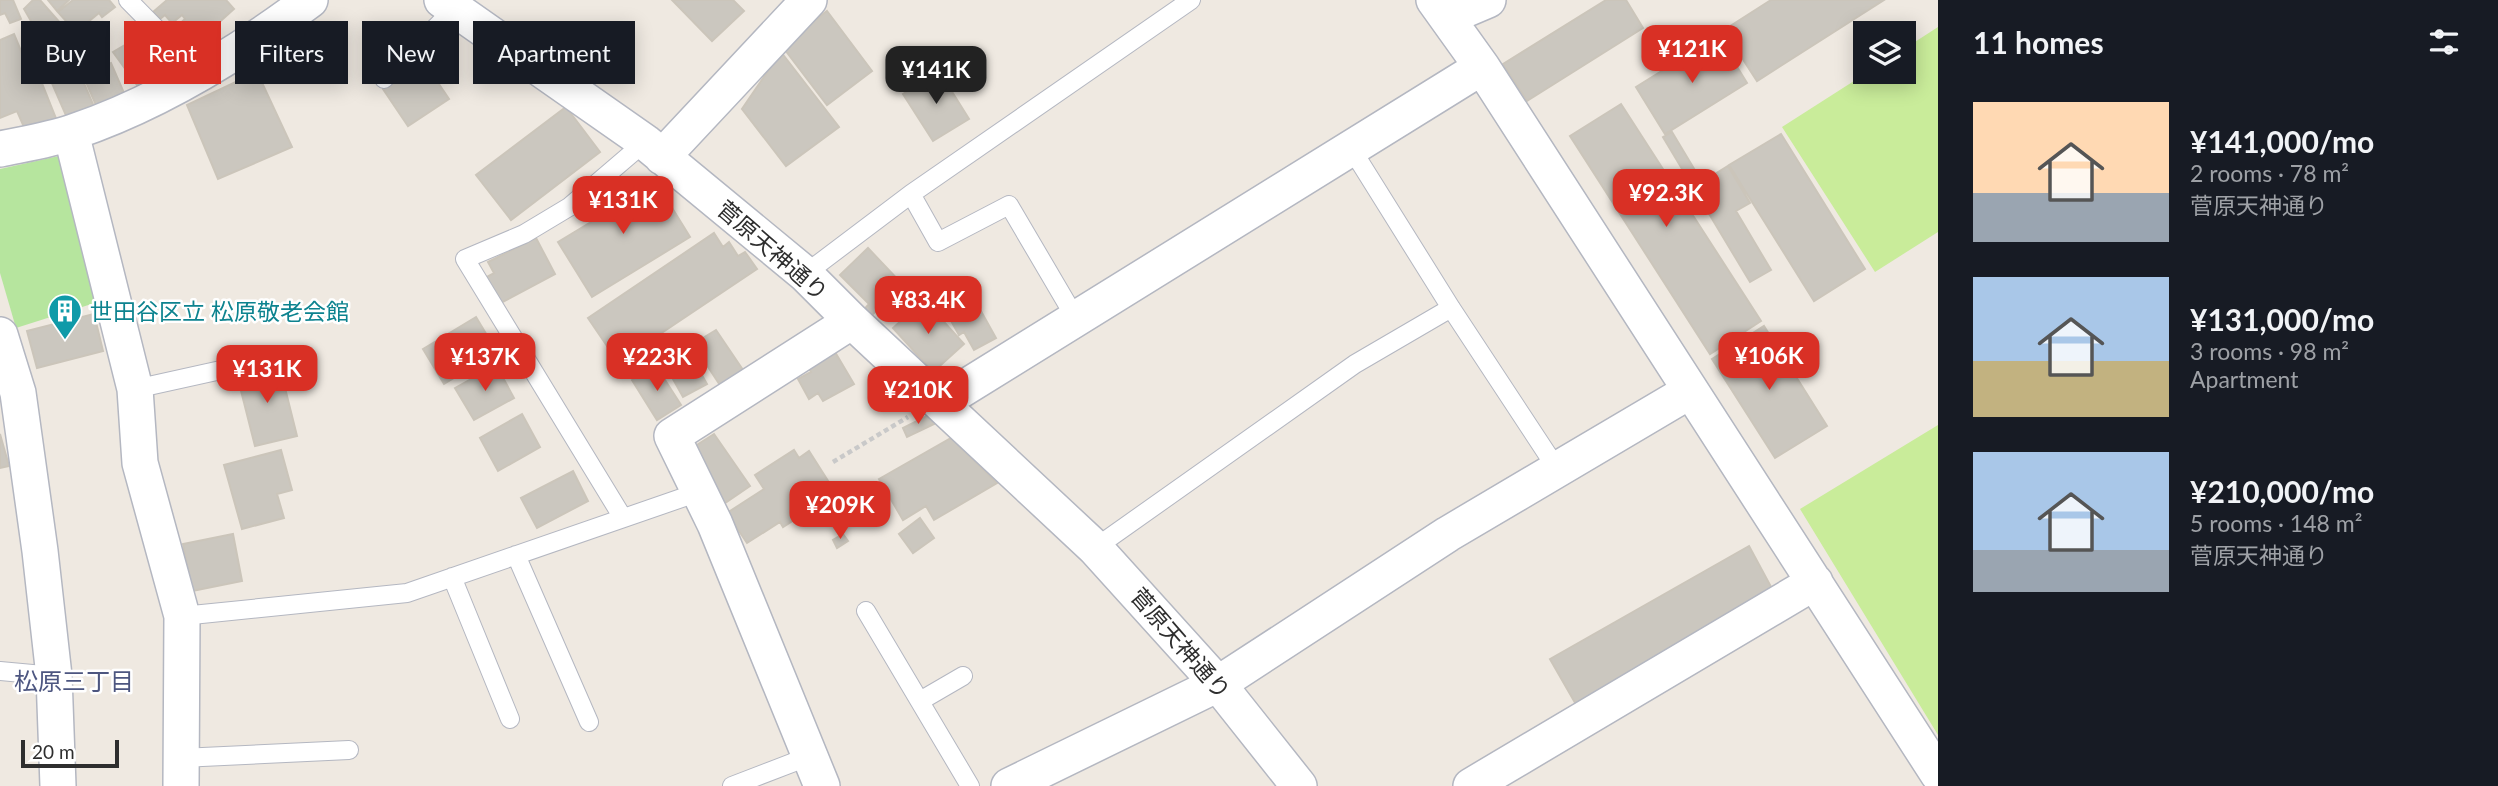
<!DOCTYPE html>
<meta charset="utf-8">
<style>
:root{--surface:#171b24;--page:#20242c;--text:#f1f3f6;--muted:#9ea1a6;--accent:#d93025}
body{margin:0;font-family:Lato,"Noto Sans JP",sans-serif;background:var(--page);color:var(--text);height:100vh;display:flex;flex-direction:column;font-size:26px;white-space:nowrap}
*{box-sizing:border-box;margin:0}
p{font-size:23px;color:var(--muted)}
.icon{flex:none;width:38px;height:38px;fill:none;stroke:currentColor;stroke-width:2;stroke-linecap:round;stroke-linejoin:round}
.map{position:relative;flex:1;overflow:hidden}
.side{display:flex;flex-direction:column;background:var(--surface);width:560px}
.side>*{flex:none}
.hud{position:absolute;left:21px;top:21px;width:665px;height:63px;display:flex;gap:14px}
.buttons{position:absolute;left:1853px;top:21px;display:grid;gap:14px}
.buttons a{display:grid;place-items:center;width:63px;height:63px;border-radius:0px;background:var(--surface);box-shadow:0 4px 18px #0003;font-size:35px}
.scale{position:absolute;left:21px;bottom:18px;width:98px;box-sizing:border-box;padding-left:7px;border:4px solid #2e2e2e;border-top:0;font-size:19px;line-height:24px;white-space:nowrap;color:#2e2e2e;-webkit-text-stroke:5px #fff;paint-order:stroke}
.price{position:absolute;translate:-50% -60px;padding:0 16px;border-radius:14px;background:var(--accent);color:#fff;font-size:23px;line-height:46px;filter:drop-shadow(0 2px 4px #0008)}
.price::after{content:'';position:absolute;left:50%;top:42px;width:21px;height:16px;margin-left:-10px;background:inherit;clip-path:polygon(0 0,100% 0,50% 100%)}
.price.selected{background:#222;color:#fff}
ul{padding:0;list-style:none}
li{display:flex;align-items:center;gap:21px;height:175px;padding:0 35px}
li span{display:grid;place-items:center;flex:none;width:196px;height:140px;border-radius:0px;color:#555}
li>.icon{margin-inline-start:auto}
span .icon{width:84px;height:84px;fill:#fffc;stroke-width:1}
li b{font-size:30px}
h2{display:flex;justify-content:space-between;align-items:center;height:84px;padding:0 35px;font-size:30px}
.chip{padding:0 24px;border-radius:0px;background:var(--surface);box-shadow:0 4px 18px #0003;font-size:24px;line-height:63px}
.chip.selected{background:var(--accent);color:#fff}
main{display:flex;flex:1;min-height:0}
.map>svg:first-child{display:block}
.green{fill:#b6e59e}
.pitch{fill:#c9ec9a}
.building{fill:#cbc7bf;stroke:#cbc5ba;stroke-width:2}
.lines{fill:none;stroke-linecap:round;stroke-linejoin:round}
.lane-casing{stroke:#b4b7c1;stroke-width:20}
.street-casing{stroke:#b4b7c1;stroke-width:38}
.path{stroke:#c9c9c9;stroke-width:4.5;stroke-dasharray:5 3.5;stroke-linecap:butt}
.lane{stroke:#fff;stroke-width:18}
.street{stroke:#fff;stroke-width:35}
.labels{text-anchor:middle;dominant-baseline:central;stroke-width:5;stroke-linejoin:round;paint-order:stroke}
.street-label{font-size:23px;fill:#2e2e2e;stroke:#fff}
.culture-label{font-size:23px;fill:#0d838f;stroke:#fff;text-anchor:start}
.neighbourhood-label{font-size:24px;fill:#4d5680;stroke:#fff}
</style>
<main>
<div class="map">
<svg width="1938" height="786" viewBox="0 0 1938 786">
<rect width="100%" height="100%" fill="#efe9e1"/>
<path class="green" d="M 59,156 L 101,301 L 16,328 L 0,273 L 0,169 Z"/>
<path class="pitch" d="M 1938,27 L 1938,232 L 1875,272 L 1782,127 L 1868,72 L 1904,72 L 1904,49 Z
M 1938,425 L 1938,735 L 1800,509 Z"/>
<path class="building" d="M 0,0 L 13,0 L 21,19 L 10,23 L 5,13 L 0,15 Z
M 33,0 L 40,0 L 69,33 L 48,52 L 35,36 L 38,33 L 24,9 Z
M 48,0 L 69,0 L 57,11 Z
M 73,0 L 109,0 L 115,7 L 102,17 L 99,13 L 88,22 L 94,30 L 82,39 L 58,12 Z
M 167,0 L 226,0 L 234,9 L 193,46 L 177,26 L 185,19 L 182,15 L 172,23 L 165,15 L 160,19 L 153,12 Z
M 672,0 L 733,0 L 744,11 L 712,41 Z
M 1606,0 L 1626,0 L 1643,28 L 1527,101 L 1503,64 Z
M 1771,0 L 1884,0 L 1757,81 L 1724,30 Z
M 827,11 L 872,71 L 827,105 L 782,46 Z
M 147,32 L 168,62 L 137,85 L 113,52 Z
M 14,34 L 26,63 L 22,64 L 29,81 L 39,76 L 57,121 L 27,134 L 17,111 L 0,118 L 0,40 Z
M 1718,36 L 1747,83 L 1665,134 L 1636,87 Z
M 96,40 L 106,65 L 111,63 L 124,93 L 116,96 L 118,101 L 98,110 L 74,54 L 75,50 Z
M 781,52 L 839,127 L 786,166 L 742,109 Z
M 71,53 L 95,109 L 68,120 L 44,65 Z
M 424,62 L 449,99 L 408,126 L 383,89 Z
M 939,71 L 969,119 L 933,141 L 903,94 Z
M 257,72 L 292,147 L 218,179 L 187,105 Z
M 1621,104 L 1761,321 L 1710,354 L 1570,136 Z
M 566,107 L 600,152 L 511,220 L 476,175 Z
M 1672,132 L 1702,182 L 1728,166 L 1750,203 L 1736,211 L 1771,270 L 1750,282 L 1663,137 Z
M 1781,134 L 1865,269 L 1814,301 L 1729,165 Z
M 653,177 L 690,237 L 592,297 L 558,242 L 591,222 L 584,211 L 608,196 L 612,202 Z
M 714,233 L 723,247 L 729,242 L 738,256 L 745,252 L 757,269 L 618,362 L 588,318 Z
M 536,238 L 555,274 L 499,304 L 485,278 L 494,273 L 488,262 Z
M 868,248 L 903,285 L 869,318 L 862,312 L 869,304 L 840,275 Z
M 972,295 L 996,338 L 974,350 L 964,332 L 959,335 L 945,310 Z
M 924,300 L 964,344 L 933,372 L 893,328 Z
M 94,314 L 103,351 L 37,368 L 27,331 Z
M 476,317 L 497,352 L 444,384 L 423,349 Z
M 1764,326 L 1827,426 L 1775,458 L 1712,359 Z
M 716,330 L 743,370 L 720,385 L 693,344 Z
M 684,343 L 707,384 L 683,397 L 660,356 Z
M 835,352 L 854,384 L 823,401 L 818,393 L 809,399 L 798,379 L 811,372 L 808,367 Z
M 279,364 L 297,436 L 255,446 L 237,375 Z
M 496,365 L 514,398 L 474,420 L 455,388 Z
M 656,366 L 681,405 L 657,420 L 632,380 Z
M 522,414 L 540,447 L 498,471 L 480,438 Z
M 929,415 L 934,424 L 907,437 L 903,428 Z
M 0,434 L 9,466 L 0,468 Z
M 714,434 L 750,486 L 725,503 L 689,450 Z
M 951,438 L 997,483 L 934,520 L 926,506 L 903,520 L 879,479 Z
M 281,450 L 292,490 L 277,494 L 284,518 L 242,529 L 224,465 Z
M 794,450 L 799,458 L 809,451 L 830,484 L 823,489 L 828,498 L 783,527 L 780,522 L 747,543 L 727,513 L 764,489 L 755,475 Z
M 573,471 L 588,501 L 537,528 L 521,498 Z
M 920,518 L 934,538 L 913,553 L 899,534 Z
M 233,534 L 242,581 L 192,591 L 183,544 Z
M 843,534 L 848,541 L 837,548 L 833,540 Z
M 1749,546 L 1776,596 L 1578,708 L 1550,659 Z"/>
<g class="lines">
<g class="lane-casing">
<path id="lane" d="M 128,0 L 201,74
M 384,79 L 454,9
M 1351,148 L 1451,308 L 1557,469
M 911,194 L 938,242 L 1009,205 L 1076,319
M 805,274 L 911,194 L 1191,0
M 135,389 L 266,360
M 623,518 L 465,259 L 524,234 L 569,207 L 645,142
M 1095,548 L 1355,364 L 1451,308
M 516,555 L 589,722
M 452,577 L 510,719
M 866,611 L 970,786
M 182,616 L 407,593 L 699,492
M 0,671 L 54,676
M 920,701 L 963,676
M 181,758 L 349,750
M 732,786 L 810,756"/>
</g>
<g class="street-casing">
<path id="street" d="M 442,0 L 645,142 L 805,274 L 852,321 L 1095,548 L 1218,684 L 1299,786
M 1434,0 L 1482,67 L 1938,774
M 1448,17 L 1488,0
M 71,133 L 135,389 L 140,463 L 182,616 L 181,786
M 0,149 C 24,144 50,140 73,132 C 159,103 238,54 310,0
M 662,157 L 809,0
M 0,335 L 18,393 L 40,551 L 54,676 L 58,786
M 940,403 L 1482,67
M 822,786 L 715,524 L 672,436 L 852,321
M 1009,786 L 1218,684 L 1448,534 L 1690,391
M 1471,786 L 1815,582"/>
</g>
<path class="path" d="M 833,462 L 908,417"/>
<use href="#lane" class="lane"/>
<use href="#street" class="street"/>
</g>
<defs>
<g id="building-pin" transform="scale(1.75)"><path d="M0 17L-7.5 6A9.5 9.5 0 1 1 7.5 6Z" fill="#0f9aa8" stroke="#fff"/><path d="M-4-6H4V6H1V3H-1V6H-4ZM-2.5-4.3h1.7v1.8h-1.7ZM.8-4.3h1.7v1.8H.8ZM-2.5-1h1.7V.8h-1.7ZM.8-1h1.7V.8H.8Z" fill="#fff"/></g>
</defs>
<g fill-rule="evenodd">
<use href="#building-pin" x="65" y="311"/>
</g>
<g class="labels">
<g class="street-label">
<text transform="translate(773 250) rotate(41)">菅原天神通り</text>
<text transform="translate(1181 643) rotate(49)">菅原天神通り</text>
</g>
<g class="culture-label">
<text x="90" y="311">世田谷区立 松原敬老会館</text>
</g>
<g class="neighbourhood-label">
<text x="74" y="680">松原三丁目</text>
</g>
</g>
</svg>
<div class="buttons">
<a><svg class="icon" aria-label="layers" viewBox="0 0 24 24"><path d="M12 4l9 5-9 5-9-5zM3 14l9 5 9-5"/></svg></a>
</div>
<div class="scale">20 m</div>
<b class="price" style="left:1692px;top:85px">¥121K</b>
<b class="price selected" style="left:936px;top:106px">¥141K</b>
<b class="price" style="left:1666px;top:229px">¥92.3K</b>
<b class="price" style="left:623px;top:236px">¥131K</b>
<b class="price" style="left:928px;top:336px">¥83.4K</b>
<b class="price" style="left:1769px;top:392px">¥106K</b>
<b class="price" style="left:485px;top:393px">¥137K</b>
<b class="price" style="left:657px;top:393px">¥223K</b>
<b class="price" style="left:267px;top:405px">¥131K</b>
<b class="price" style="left:918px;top:426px">¥210K</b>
<b class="price" style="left:840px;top:541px">¥209K</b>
<div class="hud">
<a class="chip">Buy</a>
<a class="chip selected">Rent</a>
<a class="chip">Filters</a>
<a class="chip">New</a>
<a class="chip">Apartment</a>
</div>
</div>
<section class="side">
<h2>11 homes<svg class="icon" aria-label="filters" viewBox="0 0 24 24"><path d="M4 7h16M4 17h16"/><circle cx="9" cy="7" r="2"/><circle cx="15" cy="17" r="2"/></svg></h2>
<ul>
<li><span style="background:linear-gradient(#ffd9b3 65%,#9aa5b1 0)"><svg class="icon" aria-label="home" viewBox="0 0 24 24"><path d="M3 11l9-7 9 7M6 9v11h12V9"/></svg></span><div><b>¥141,000/mo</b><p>2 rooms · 78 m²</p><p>菅原天神通り</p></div></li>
<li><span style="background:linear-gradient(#a9c7e8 60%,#c2b280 0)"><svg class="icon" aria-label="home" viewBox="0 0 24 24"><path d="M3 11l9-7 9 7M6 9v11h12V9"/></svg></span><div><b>¥131,000/mo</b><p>3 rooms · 98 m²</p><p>Apartment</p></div></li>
<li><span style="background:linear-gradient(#a9c7e8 70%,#9aa5b1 0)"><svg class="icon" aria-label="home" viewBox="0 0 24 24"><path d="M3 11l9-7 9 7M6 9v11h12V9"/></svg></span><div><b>¥210,000/mo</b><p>5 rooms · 148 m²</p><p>菅原天神通り</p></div></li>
</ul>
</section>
</main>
